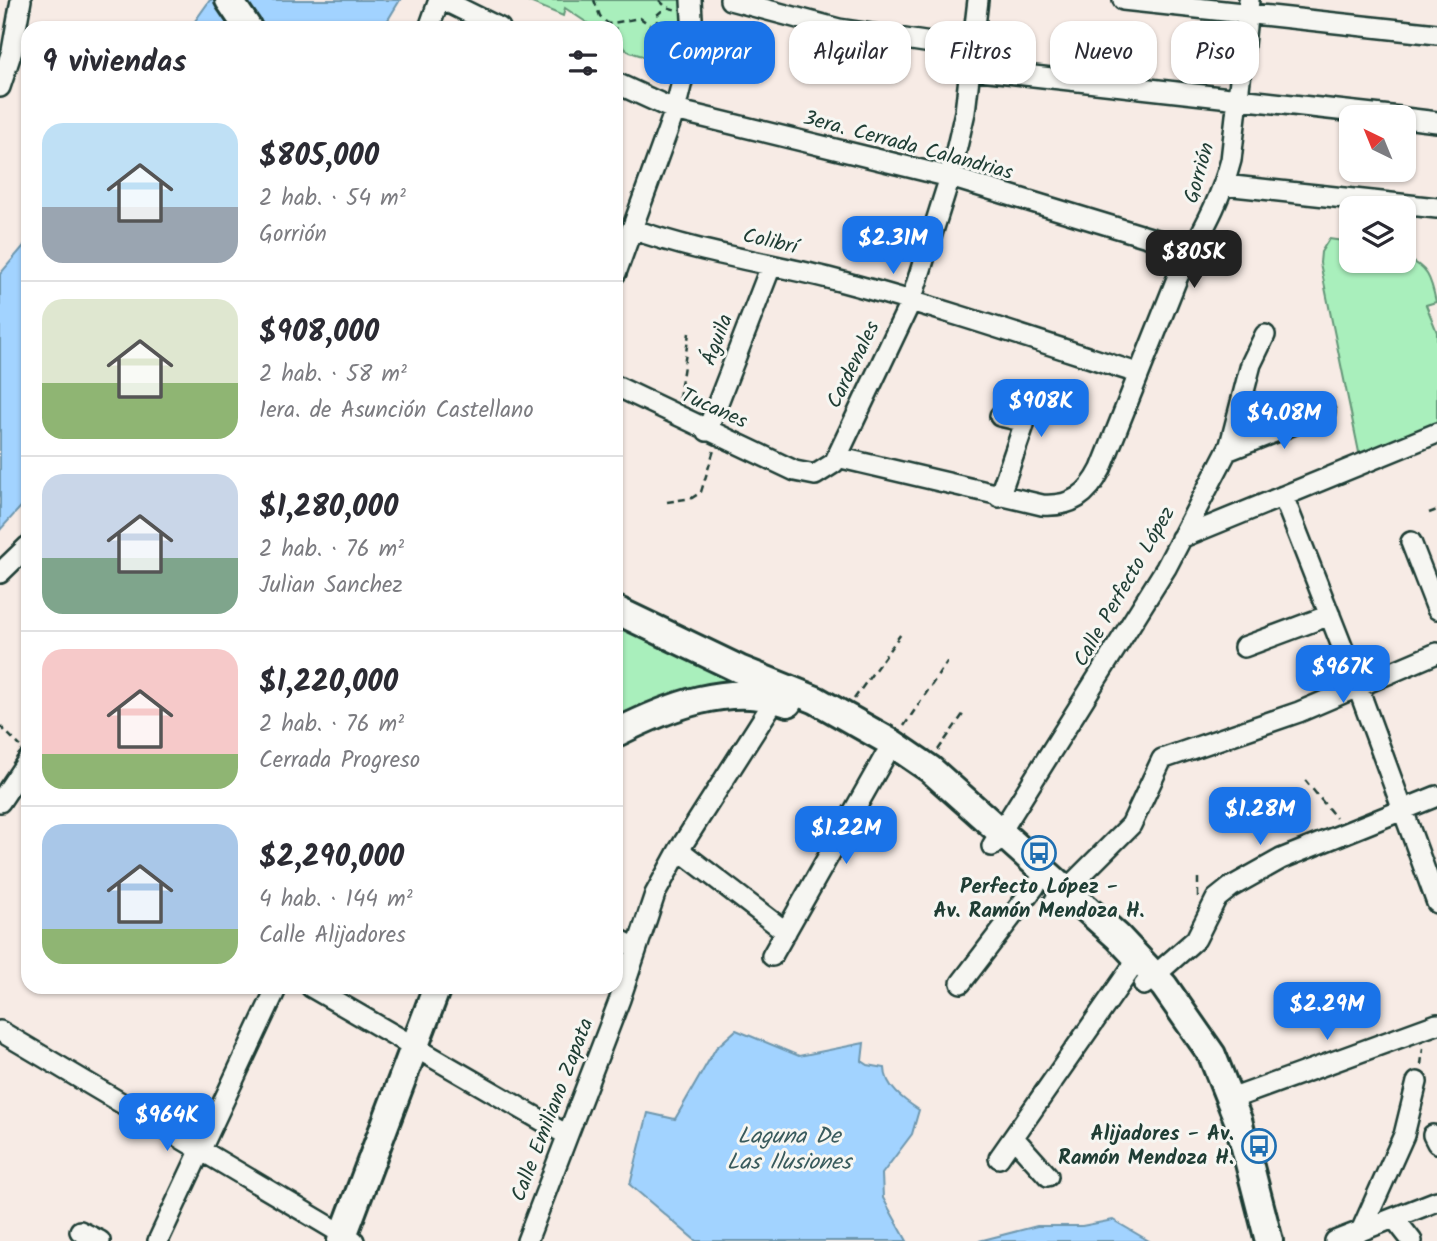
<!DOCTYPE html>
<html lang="es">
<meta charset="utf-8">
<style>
:root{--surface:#fff;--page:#f2f2f3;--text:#2b2b33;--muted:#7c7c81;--line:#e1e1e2;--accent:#1a73e8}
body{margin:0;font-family:Kalam,sans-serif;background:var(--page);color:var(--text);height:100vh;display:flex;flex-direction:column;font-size:26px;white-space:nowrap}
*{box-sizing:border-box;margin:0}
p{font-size:23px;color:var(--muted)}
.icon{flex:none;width:38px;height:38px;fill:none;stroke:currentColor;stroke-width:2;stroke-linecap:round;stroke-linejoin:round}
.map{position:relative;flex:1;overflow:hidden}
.sheet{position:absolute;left:21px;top:21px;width:602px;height:973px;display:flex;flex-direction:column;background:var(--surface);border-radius:21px;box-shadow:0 2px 5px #0004}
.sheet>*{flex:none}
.hud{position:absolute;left:644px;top:21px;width:665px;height:63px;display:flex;gap:14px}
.needle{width:46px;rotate:317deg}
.buttons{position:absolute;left:1339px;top:105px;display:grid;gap:14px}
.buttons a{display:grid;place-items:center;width:77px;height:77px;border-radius:14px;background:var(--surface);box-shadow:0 2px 5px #0004;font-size:35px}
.price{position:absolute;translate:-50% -60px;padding:0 16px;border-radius:14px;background:var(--accent);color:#fff;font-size:23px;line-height:46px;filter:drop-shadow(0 2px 4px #0008)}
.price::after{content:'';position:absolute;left:50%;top:42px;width:21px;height:16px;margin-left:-10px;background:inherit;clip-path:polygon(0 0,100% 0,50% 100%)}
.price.active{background:#222;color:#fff}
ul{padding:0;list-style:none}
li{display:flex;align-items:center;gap:21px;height:175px;padding:0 21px}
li+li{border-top:2px solid var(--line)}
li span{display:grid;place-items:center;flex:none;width:196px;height:140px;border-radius:21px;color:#555}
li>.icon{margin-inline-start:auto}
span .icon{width:84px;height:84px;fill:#fffc;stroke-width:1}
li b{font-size:30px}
h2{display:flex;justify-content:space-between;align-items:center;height:84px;padding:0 21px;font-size:30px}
.pill{padding:0 24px;border-radius:21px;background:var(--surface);box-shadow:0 2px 5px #0004;font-size:24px;line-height:63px}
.pill.active{background:var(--accent);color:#fff}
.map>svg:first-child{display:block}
.green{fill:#a9efbc;stroke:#649678;stroke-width:2}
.water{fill:#a2d3ff;stroke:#6e97ae;stroke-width:2}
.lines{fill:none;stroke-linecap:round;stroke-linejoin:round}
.minor-casing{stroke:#1f3d34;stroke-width:24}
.major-casing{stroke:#1f3d34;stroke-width:32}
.path{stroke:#1f3d34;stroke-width:2.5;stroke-dasharray:7 5;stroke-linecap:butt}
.minor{stroke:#f6f6f2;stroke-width:19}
.major{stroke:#f6f6f2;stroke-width:26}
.labels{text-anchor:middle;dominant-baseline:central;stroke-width:6;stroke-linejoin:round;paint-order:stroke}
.street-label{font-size:21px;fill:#1f3d34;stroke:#f6f6f2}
.poi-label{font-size:21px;font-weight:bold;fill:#1f3d34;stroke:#f6f6f2}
.water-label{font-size:23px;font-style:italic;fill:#395b5d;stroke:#f6f6f2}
</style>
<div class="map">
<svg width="1437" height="1241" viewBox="0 0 1437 1241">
<rect width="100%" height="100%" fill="#f7ebe5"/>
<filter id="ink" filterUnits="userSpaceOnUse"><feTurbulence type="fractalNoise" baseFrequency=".0143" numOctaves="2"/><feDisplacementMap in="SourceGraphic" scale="14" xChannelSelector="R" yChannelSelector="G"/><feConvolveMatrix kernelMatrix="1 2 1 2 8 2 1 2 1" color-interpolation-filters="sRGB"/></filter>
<g filter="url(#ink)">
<path class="green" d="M 525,0 L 684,0 L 676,67 L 630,52 L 616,42 L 616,28 L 595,28 L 565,8 L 563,16 Z
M 1329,239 L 1351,242 L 1351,261 L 1404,261 L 1404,257 C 1428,267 1431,278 1436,302 L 1426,305 L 1437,332 L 1437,431 L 1361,462 L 1320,263 L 1321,252 Z
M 616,618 L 760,688 L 616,729 Z"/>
<path class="water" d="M 210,0 L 400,0 L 383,28 L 190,28 Z
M 28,241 L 28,499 L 0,530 L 0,274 Z
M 736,1030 L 799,1056 L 864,1043 L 862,1061 L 868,1065 L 885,1068 C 885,1087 904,1100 919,1110 L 912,1134 L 882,1174 L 883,1198 L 907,1241 L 696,1241 L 630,1185 L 648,1113 L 675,1119 L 716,1048 Z
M 1113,1220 L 1149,1241 L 979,1241 L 1037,1226 L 1082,1226 Z"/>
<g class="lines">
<g class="minor-casing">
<path id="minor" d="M 443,0 L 500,28
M 730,0 L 839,29 L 971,49
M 1123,0 L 1437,34
M 429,28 L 439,0
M 971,69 L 1400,117
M 616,83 L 675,110 L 950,177 L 1190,250
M 0,87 L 12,51 L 21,0
M 1404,118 L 1437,122
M 1224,185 L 1437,208
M 632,229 C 696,252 763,262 828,278 C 932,305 1035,340 1137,373
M 616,273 L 675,110 L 693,37 L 691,0
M 616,386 L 795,471 L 815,475 L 834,463 L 911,301 L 950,177 L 965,112 L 978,0
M 707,431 L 771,266
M 1227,451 L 1325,412
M 837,457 L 1042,505 C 1071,507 1088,495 1101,469 L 1178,276 C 1199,236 1219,206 1231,160 L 1249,0
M 1283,496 L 1356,682 L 1437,903
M 999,497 L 1024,425 L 1022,421 L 1000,416
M 1181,538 L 1437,433
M 1411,542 L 1437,609
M 0,573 L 28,546
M 1244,647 L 1330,615
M 0,802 L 28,760
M 992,846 L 1166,568 L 1230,445 L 1251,364 L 1265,335
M 679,850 L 786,932
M 1054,902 L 1131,825 L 1162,759 L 1299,712 L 1437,653
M 616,938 L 636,948
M 772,956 L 885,756
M 961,983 L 1035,886
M 1144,985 L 1196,939 L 1216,899 L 1231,887 L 1281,859 L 1437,796
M 311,987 L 567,1135
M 0,1031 L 354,1241
M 1231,1099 L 1437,1024
M 1433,1135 L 1437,1143
M 1014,1138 L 1048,1176
M 999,1158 L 1130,970
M 1394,1218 L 1412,1241
M 80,1231 L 100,1241
M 1361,1231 L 1404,1135 L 1417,1082
M 158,1241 L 277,987
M 527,1241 L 620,999 L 655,894 L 679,850 L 776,698
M 1335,1241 L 1437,1201"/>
</g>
<g class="major-casing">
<path id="major" d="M 229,0 L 248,28
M 616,610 L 739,669 L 816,700 L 892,743 L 930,769 L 1118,937 L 1164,986 L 1212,1055 L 1238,1120 L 1269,1241
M 616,733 C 668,707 730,681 788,703
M 341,1241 L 437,987"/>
</g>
<path class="path" d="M 594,0 L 600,16 L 608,24 L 640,18 L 662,33 L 676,36
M 659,0 L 666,7 L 677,10
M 657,27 L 657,15 L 666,7
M 679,398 L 689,333
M 667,502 L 692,498 L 701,492 L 714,450
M 1429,513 L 1437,510
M 854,699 L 903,631
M 0,726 L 20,746
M 904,726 L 947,662
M 938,750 L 964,713
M 1305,780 L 1336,818
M 1198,897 L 1198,876
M 1421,1065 L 1423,1048"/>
<use href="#minor" class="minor"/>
<use href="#major" class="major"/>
</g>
</g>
<defs>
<g id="bus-ring" transform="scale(1.75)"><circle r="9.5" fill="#f6f6f2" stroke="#1f6fb2" stroke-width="1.5"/><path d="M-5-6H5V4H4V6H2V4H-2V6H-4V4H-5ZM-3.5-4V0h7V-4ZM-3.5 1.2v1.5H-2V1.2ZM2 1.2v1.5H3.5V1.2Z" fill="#1f6fb2"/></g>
</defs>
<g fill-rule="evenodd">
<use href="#bus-ring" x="1039" y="853"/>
<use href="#bus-ring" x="1259" y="1146"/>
</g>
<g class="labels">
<g class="street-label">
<text transform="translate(908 146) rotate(15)">3era. Cerrada Calandrias</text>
<text transform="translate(1200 173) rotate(-74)">Gorrión</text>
<text transform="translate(770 242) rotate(13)">Colibrí</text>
<text transform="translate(718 340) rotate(-69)">Águila</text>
<text transform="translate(854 365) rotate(-64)">Cardenales</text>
<text transform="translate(714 409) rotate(24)">Tucanes</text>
<text transform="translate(1125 587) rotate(-60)">Calle Perfecto López</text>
<text transform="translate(553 1110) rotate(-69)">Calle Emiliano Zapata</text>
</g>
<g class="poi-label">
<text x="1039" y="887">Perfecto López -<tspan x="1039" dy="24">Av. Ramón Mendoza H.</tspan></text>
<text x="1234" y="1134" text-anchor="end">Alijadores - Av.<tspan x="1234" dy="24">Ramón Mendoza H.</tspan></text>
</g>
<g class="water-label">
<text x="789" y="1137">Laguna De<tspan x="789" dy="26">Las Ilusiones</tspan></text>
</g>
</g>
</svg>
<div class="buttons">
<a><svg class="needle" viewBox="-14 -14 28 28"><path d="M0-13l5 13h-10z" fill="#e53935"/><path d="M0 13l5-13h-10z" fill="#7c7c81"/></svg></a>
<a><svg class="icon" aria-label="layers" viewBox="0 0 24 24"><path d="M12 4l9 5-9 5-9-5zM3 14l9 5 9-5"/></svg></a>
</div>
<b class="price" style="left:893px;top:276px">$2.31M</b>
<b class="price active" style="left:1194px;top:290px">$805K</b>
<b class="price" style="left:1041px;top:439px">$908K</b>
<b class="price" style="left:1284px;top:451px">$4.08M</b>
<b class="price" style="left:1343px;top:705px">$967K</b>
<b class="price" style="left:1260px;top:847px">$1.28M</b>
<b class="price" style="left:846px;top:866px">$1.22M</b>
<b class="price" style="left:1327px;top:1042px">$2.29M</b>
<b class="price" style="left:167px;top:1153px">$964K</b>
<div class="hud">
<a class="pill active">Comprar</a>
<a class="pill">Alquilar</a>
<a class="pill">Filtros</a>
<a class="pill">Nuevo</a>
<a class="pill">Piso</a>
</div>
<section class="sheet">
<h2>9 viviendas<svg class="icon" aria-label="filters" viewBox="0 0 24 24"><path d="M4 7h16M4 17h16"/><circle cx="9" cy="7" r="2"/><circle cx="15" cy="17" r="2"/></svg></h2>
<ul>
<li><span style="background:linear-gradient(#bfe0f5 60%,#9aa5b1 0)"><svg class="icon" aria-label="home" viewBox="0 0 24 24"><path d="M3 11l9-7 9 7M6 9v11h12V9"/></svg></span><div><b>$805,000</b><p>2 hab. · 54 m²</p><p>Gorrión</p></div></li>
<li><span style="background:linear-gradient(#dfe7d0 60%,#8fb573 0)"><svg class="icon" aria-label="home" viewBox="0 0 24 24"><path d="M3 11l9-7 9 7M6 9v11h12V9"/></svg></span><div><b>$908,000</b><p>2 hab. · 58 m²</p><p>1era. de Asunción Castellano</p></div></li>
<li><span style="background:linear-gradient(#c9d6e8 60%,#7fa58c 0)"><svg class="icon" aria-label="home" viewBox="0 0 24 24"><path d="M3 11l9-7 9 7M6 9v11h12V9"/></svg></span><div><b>$1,280,000</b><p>2 hab. · 76 m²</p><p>Julian Sanchez</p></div></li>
<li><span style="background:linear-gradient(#f6c9c9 75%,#8fb573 0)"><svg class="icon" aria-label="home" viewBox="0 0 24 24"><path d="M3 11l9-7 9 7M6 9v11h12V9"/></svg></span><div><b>$1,220,000</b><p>2 hab. · 76 m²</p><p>Cerrada Progreso</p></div></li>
<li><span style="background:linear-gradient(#a9c7e8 75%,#8fb573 0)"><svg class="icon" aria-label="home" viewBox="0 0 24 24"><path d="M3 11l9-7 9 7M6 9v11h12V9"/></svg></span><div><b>$2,290,000</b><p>4 hab. · 144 m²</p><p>Calle Alijadores</p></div></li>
</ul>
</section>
</div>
